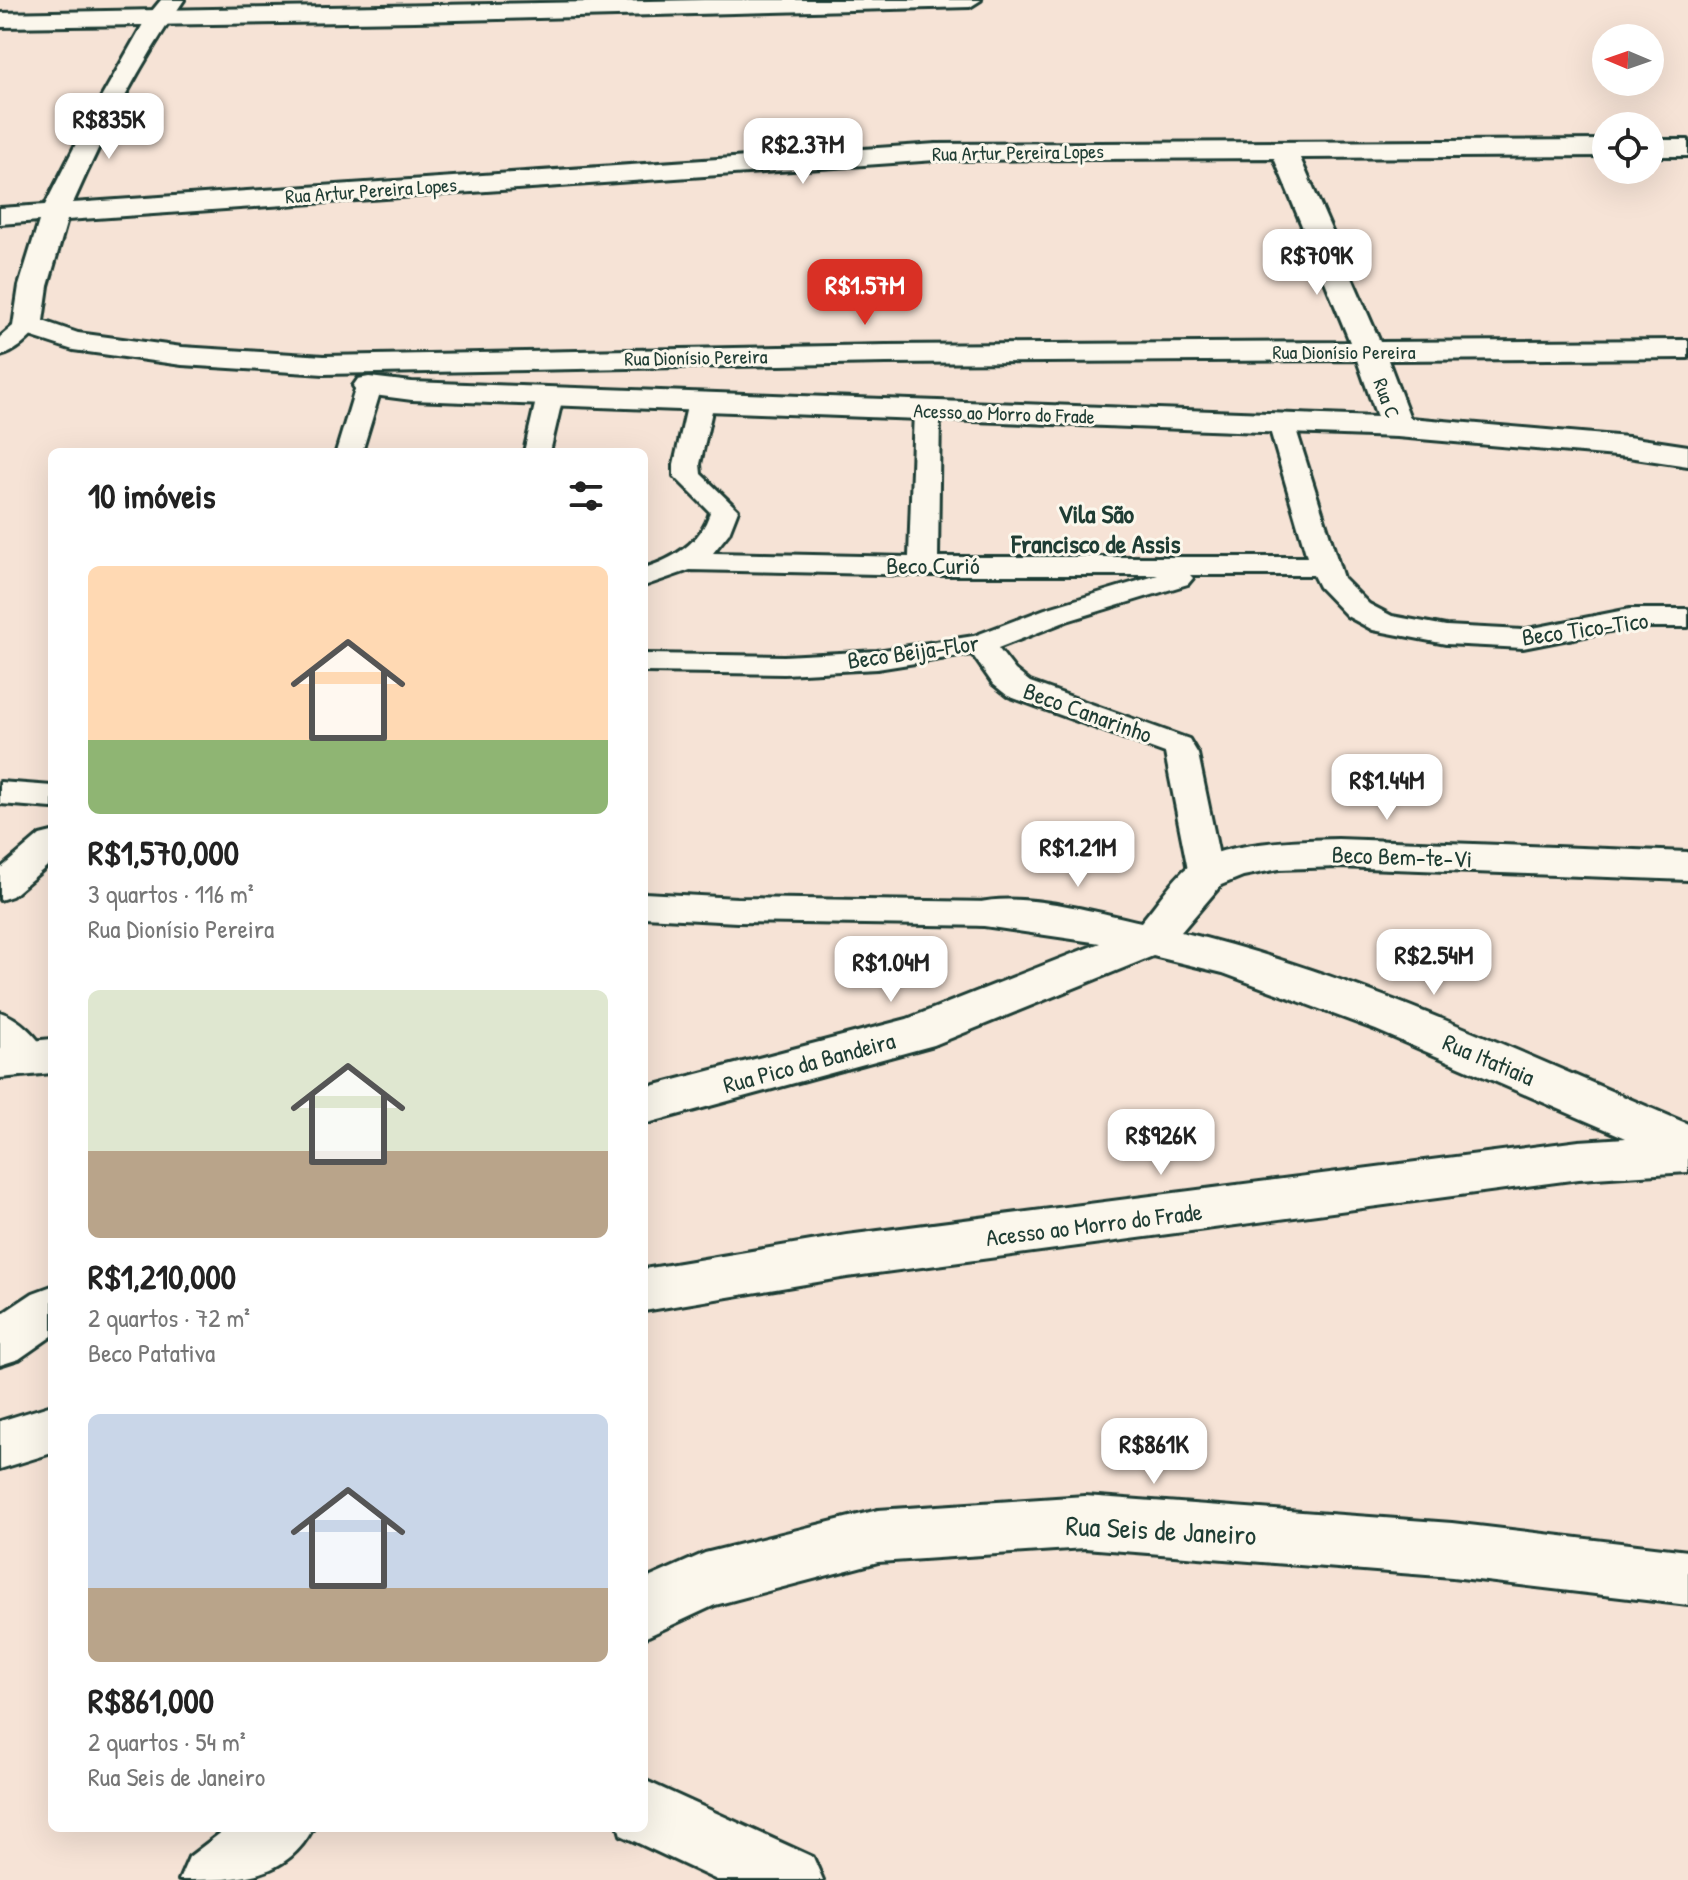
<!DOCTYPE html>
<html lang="pt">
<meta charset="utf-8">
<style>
:root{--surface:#fff;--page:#f2f2f2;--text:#222;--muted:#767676;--accent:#d93025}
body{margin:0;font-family:"Patrick Hand",sans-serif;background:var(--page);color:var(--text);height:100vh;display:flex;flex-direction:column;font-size:30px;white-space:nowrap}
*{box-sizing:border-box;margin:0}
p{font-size:26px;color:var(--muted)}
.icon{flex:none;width:44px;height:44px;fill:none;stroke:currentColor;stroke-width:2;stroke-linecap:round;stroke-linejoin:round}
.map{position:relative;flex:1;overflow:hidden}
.sheet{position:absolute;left:48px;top:448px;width:600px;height:1384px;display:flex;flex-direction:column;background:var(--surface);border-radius:12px;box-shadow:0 8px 32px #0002}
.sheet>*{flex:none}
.needle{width:52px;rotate:272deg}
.tools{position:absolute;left:1592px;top:24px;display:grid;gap:16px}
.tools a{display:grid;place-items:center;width:72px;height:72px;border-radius:50%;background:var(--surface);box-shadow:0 8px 32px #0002;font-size:40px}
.price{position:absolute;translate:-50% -68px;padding:0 18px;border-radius:16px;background:#fff;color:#222;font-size:26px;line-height:52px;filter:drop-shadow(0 2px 4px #0008)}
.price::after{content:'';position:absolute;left:50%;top:48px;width:24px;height:18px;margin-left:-12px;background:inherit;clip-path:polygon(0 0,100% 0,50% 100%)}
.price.on{background:var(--accent);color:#fff}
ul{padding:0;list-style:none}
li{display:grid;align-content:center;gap:16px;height:424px;padding:0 40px}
li span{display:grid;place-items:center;height:248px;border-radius:12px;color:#555}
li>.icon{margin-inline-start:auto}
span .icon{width:144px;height:144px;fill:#fffc;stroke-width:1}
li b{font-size:34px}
h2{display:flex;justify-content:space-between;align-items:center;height:96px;padding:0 40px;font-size:34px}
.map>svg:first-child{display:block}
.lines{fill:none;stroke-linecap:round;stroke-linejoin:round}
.lane-casing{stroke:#1f3d34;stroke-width:6}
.street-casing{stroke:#1f3d34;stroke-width:6}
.secondary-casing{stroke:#1f3d34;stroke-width:6}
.lane{fill:#fbf7ec;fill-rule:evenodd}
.street{fill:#fbf7ec;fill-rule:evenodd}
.secondary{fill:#fbf7ec;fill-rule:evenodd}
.labels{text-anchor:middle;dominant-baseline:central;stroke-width:6;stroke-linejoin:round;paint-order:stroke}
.far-street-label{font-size:20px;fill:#1f3d34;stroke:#fbf7ec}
.street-label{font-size:24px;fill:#1f3d34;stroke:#fbf7ec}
.far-district-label{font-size:26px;font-weight:bold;fill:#1f3d34;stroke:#fbf7ec}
.near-street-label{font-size:28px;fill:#1f3d34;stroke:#fbf7ec}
</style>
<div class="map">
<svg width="1688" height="1880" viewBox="0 0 1688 1880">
<rect width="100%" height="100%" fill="#f6e3d6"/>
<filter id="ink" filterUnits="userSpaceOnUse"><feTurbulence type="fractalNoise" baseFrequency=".0125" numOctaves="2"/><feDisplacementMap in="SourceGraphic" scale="16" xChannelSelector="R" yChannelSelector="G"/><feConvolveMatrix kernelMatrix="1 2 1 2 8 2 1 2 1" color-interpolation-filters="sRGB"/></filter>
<g filter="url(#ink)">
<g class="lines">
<g class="lane-casing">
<path id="lane" d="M 28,319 L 37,321 L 40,326 C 31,338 15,353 0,356 L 0,337 L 19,321 Z
M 369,378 L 378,381 L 382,386 L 362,452 L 336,452 L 356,386 L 360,381 Z
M 550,388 L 559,391 L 563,396 L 550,452 L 524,452 L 537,396 L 541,391 Z
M 701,394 L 710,397 L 714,402 L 700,464 L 701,474 L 738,510 L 729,533 L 713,553 L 909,557 L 914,410 L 918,404 L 936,404 L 940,410 L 938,557 L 1307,557 L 1268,423 L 1272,417 L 1290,417 L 1294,423 L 1343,578 L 1369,604 L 1392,616 L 1446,626 L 1523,630 L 1630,609 L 1688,609 L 1688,627 L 1630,627 L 1523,648 L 1446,644 L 1373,630 L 1347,616 L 1319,587 L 1313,575 L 1190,575 L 1193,578 L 1188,584 L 1067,621 L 998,648 L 1015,670 L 1030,682 L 1189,739 L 1198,754 L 1223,875 L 1218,883 L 1206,887 L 1194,883 L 1189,875 L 1165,753 L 1008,696 L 993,684 L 972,654 L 877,669 L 784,674 L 644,672 L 644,654 L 784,656 L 877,651 L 974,636 L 1045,609 L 1158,575 L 923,575 L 690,570 L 644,586 L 644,568 C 672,560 702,542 710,512 L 674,476 L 674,464 L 688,402 L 692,397 Z
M 0,782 L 52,786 L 52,808 L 0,804 Z
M 52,832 L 52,862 L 12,896 L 0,900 L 0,869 L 40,835 Z
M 644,893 L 737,898 L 992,902 L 1005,905 L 1010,914 L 1005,923 L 992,926 L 737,922 L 644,917 Z
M 0,1012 C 20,1018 39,1038 49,1057 L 44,1067 C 22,1073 14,1065 0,1050 Z"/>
</g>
<g class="street-casing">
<path id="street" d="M 161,0 L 184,0 C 140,63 104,133 73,203 L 936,144 L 1606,140 L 1606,156 L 1300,158 L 1380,342 L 1688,340 L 1688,358 L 1388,360 L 1410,418 L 1628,437 L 1688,446 L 1688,466 L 1628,457 L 1397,437 L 412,400 L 358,393 L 353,386 L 358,379 L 369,377 L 412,382 L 1377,417 L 1357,360 L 886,363 L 324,374 L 182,365 L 73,350 L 17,332 L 13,326 L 19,286 L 39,221 L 0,224 L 0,208 L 45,205 L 84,128 L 147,17 ZM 1274,158 L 1350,342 L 886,345 L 324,356 L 182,347 L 78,333 L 43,321 L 48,286 L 67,220 L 936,160 Z
M 1650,140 L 1688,140 L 1688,156 L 1650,156 Z
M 1338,839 L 1688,852 L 1688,880 L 1338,867 L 1279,869 L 1243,876 L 1221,885 L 1181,932 C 1357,974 1522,1054 1688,1124 L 1688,1172 L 1579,1179 L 847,1277 L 644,1311 L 644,1269 L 847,1235 L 1579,1141 L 1626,1138 L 1376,1030 L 1223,973 L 1153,956 L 934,1045 L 644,1124 L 644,1088 L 907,1019 L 1100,943 L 977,925 L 970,914 L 977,903 C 1019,891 1097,912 1141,922 C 1156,905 1172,879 1190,865 C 1222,842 1299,840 1338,839 Z
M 52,1039 L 52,1073 L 0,1078 L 0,1044 Z
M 52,1286 L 52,1336 L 19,1359 L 0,1365 L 0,1315 L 33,1293 Z
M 52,1405 L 52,1453 L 0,1469 L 0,1421 Z
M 1085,1496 L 1452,1523 L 1688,1551 L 1688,1605 L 1452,1577 L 1085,1548 L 878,1562 L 715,1605 L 644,1638 L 644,1580 L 705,1553 L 878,1510 Z
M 644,1780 L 813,1857 L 823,1880 L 717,1880 L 621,1835 L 619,1828 L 644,1828 Z
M 227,1828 L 313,1828 C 286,1880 238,1880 179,1880 L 189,1857 Z"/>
</g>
<g class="secondary-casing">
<path id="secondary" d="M 704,0 L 981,0 L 970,7 L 415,21 L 0,27 L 0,13 Z"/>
</g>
<use href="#lane" class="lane"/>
<use href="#street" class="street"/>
<use href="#secondary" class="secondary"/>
</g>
</g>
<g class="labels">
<g class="far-street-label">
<text transform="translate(1018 152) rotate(-1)">Rua Artur Pereira Lopes</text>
<text transform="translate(371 190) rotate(-4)">Rua Artur Pereira Lopes</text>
<text x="1344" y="351">Rua Dionísio Pereira</text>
<text transform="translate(696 357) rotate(-1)">Rua Dionísio Pereira</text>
<text transform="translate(1387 398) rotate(70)">Rua C</text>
<text transform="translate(1004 413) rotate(2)">Acesso ao Morro do Frade</text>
</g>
<g class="street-label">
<text x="933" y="565">Beco Curió</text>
<text transform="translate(1585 628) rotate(-8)">Beco Tico-Tico</text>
<text transform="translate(913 651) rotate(-8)">Beco Beija-Flor</text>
<text transform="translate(1088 712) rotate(20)">Beco Canarinho</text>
<text transform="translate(1402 856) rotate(2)">Beco Bem-te-Vi</text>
<text transform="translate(1489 1059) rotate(23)">Rua Itatiaia</text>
<text transform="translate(809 1062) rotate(-15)">Rua Pico da Bandeira</text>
<text transform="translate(1094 1224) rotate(-7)">Acesso ao Morro do Frade</text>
</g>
<g class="far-district-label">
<text x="1096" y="513">Vila São<tspan x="1096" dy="30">Francisco de Assis</tspan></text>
</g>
<g class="near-street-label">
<text transform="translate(1161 1530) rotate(3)">Rua Seis de Janeiro</text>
</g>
</g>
</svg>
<div class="tools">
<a><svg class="needle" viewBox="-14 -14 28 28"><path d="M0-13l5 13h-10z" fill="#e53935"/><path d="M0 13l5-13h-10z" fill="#767676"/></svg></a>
<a><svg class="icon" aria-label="locate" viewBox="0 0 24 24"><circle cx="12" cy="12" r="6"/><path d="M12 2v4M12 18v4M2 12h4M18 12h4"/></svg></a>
</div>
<b class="price" style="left:109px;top:161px">R$835K</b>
<b class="price" style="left:803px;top:186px">R$2.37M</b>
<b class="price" style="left:1317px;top:297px">R$709K</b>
<b class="price on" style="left:865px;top:327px">R$1.57M</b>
<b class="price" style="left:1387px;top:822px">R$1.44M</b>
<b class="price" style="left:1078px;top:889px">R$1.21M</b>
<b class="price" style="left:1434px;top:997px">R$2.54M</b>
<b class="price" style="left:891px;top:1004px">R$1.04M</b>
<b class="price" style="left:1161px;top:1177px">R$926K</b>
<b class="price" style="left:1154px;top:1486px">R$861K</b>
<section class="sheet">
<h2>10 imóveis<svg class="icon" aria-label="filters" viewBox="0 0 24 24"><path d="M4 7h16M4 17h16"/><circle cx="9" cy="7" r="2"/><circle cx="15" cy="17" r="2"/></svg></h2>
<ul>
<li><span style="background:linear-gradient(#ffd9b3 70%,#8fb573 0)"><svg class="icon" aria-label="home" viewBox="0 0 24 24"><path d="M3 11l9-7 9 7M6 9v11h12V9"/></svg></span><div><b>R$1,570,000</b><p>3 quartos · 116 m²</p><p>Rua Dionísio Pereira</p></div></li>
<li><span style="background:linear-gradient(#dfe7d0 65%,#b9a48a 0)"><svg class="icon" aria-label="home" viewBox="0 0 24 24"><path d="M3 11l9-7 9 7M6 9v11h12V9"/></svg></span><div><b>R$1,210,000</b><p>2 quartos · 72 m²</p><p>Beco Patativa</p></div></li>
<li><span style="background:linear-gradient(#c9d6e8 70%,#b9a48a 0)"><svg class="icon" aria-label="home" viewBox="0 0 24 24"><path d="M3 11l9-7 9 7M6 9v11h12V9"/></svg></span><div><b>R$861,000</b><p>2 quartos · 54 m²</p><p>Rua Seis de Janeiro</p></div></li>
</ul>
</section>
</div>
